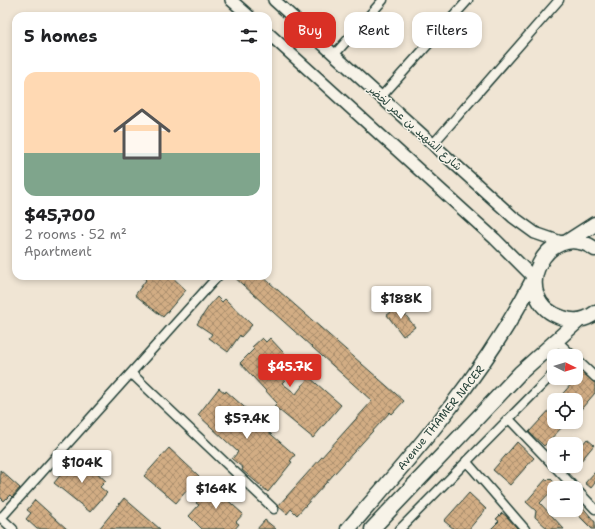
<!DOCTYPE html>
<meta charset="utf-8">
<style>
:root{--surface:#fff;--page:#f2f2f2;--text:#202124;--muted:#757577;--line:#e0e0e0;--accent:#d93025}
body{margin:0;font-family:"Shantell Sans","Playpen Sans Arabic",sans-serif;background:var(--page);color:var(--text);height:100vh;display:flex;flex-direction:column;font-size:15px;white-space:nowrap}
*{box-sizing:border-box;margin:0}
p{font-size:13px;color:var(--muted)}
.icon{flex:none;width:22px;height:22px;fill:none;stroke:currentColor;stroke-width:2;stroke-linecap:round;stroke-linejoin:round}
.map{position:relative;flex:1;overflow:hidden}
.sheet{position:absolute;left:12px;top:12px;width:260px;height:268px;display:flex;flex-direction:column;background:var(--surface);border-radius:12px;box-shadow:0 2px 6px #0003}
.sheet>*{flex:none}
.top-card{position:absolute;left:284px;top:12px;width:251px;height:36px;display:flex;gap:8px}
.needle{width:26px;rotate:95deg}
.controls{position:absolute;left:547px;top:349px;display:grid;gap:8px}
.controls a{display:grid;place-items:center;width:36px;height:36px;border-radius:8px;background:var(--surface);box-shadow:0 2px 6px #0003;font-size:20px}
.price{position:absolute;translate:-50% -34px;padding:0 9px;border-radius:4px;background:#fff;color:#222;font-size:13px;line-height:26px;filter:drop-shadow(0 1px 2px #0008)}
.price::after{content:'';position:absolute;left:50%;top:24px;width:12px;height:9px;margin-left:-6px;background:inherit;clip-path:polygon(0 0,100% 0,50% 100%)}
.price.current{background:var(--accent);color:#fff}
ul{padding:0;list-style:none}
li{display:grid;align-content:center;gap:8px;height:212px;padding:0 12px}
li+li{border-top:1px solid var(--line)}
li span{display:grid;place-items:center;height:124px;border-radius:12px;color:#555}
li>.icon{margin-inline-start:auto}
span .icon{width:72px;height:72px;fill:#fffc;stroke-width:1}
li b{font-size:17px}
h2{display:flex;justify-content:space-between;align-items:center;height:48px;padding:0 12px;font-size:17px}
.chip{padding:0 14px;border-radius:12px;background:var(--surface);box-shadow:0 2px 6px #0003;font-size:14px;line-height:36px}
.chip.current{background:var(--accent);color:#fff}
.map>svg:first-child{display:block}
.building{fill:url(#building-cross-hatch);stroke:#1f3d34}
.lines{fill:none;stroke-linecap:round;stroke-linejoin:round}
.street-casing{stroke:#1f3d34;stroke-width:11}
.secondary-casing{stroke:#1f3d34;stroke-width:14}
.highway-casing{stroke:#1f3d34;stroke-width:17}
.street{stroke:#f7f3e8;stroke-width:8}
.secondary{stroke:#f7f3e8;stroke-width:11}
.highway{stroke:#f7f3e8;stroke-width:14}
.labels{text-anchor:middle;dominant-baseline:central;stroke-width:3;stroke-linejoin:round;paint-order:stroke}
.street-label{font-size:11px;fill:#1f3d34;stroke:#f7f3e8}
</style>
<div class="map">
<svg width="595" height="529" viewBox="0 0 595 529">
<defs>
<pattern id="building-cross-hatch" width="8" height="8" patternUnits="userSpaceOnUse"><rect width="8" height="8" fill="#d2ad84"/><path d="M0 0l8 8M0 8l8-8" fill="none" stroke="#aa8e6d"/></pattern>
</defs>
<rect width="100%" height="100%" fill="#f0e5d4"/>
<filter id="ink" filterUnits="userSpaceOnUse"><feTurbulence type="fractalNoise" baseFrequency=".025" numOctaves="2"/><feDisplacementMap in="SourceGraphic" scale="8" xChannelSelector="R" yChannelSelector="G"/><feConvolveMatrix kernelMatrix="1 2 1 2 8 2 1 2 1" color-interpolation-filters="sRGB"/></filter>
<g filter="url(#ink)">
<path class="building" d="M 142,276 L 171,276 L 186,290 L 163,317 L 135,295 L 146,280 Z
M 233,276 L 262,276 L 404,401 L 392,414 L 390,412 L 297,515 L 291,509 L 287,514 L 278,506 L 372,401 Z
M 217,297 L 222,302 L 225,299 L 252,325 L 241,337 L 240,335 L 228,352 L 209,338 L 212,334 L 197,324 L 209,306 Z
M 404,303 L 409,310 L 404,313 L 415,327 L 403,336 L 387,315 Z
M 262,338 L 266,342 L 270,338 L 293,363 L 287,369 L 291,374 L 282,383 L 296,394 L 309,377 L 341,405 L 313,438 L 274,406 L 277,403 L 240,363 L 254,349 L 252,347 Z
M 582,372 L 595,383 L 595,393 L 576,415 L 576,400 L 557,400 Z
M 219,388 L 225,393 L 226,391 L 252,414 L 250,416 L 295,455 L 290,461 L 292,462 L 268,492 L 242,470 L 243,468 L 232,459 L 238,452 L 198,415 Z
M 554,405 L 554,422 L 567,422 L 544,446 L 529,432 Z
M 587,439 L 594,445 L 576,467 L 576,452 Z
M 517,442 L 534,458 L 510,485 L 493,470 Z
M 169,448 L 199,476 L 176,503 L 144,476 Z
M 78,455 L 106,481 L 100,487 L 107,493 L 90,512 L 54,483 L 66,468 L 65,467 Z
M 0,470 L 20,488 L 12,497 L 10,495 L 4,501 L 0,497 Z
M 595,472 L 595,483 L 591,488 L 585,483 Z
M 550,478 L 557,485 L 540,503 L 564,529 L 548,529 L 535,517 L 536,511 L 526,502 L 546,479 L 547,481 Z
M 216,480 L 228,490 L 223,496 L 243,514 L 236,522 L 239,524 L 235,529 L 202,529 L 189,516 L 199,505 L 196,503 Z
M 469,493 L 486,509 L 469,529 L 454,529 L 444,521 Z
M 124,498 L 160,529 L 99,529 Z
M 576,499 L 595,522 L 595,529 L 592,529 L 573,510 L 576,510 Z
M 35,500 L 67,529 L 37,529 L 26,519 L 31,513 L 27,510 Z
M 502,513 L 506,516 L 518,529 L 491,529 L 499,521 L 496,519 Z
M 265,520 L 276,529 L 257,529 Z"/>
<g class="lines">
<g class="street-casing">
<path id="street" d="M 334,55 L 383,0
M 381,97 L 468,0
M 433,144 L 559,0
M 556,340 L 573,356
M 576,359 L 595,377
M 131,373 L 274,509
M 509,419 L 575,488
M 466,461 L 525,529
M 576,489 L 595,509
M 0,517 L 13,529
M 1,518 L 218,276
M 400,529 L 554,373"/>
</g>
<g class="secondary-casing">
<path id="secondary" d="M 231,0 L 249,16
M 274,0 L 513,217 L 535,233 L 564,243
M 268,33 L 495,239 L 534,278"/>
</g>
<g class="highway-casing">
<path id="highway" d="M 567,242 L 595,224
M 595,249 C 547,216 505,300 563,318 C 574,322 586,320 595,313
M 348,529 C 419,448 484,374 534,278
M 372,529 L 520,373 L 579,320"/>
</g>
<use href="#street" class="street"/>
<use href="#secondary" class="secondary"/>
<use href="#highway" class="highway"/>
</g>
</g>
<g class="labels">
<g class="street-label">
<text transform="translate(415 128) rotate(42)">شارع الشهيد بن عمر لخضر</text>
<text transform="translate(441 418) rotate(-51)">Avenue THAMER NACER</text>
</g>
</g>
</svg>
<div class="controls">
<a><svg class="needle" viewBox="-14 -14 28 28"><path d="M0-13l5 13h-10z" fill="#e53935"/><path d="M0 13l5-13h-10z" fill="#757577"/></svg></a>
<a><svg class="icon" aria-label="locate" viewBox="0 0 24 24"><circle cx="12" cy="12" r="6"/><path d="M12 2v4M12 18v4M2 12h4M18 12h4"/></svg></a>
<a>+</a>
<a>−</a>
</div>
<b class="price" style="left:401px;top:320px">$188K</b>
<b class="price current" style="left:290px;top:388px">$45.7K</b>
<b class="price" style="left:247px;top:440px">$57.4K</b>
<b class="price" style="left:82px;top:484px">$104K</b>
<b class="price" style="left:216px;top:510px">$164K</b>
<div class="top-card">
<a class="chip current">Buy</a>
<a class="chip">Rent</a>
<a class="chip">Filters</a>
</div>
<section class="sheet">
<h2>5 homes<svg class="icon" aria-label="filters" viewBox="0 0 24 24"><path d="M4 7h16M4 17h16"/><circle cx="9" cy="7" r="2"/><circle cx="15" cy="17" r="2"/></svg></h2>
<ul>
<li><span style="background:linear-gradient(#ffd9b3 65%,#7fa58c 0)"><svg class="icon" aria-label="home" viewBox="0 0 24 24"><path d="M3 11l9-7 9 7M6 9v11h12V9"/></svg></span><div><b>$45,700</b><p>2 rooms · 52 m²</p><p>Apartment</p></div></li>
</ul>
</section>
</div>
